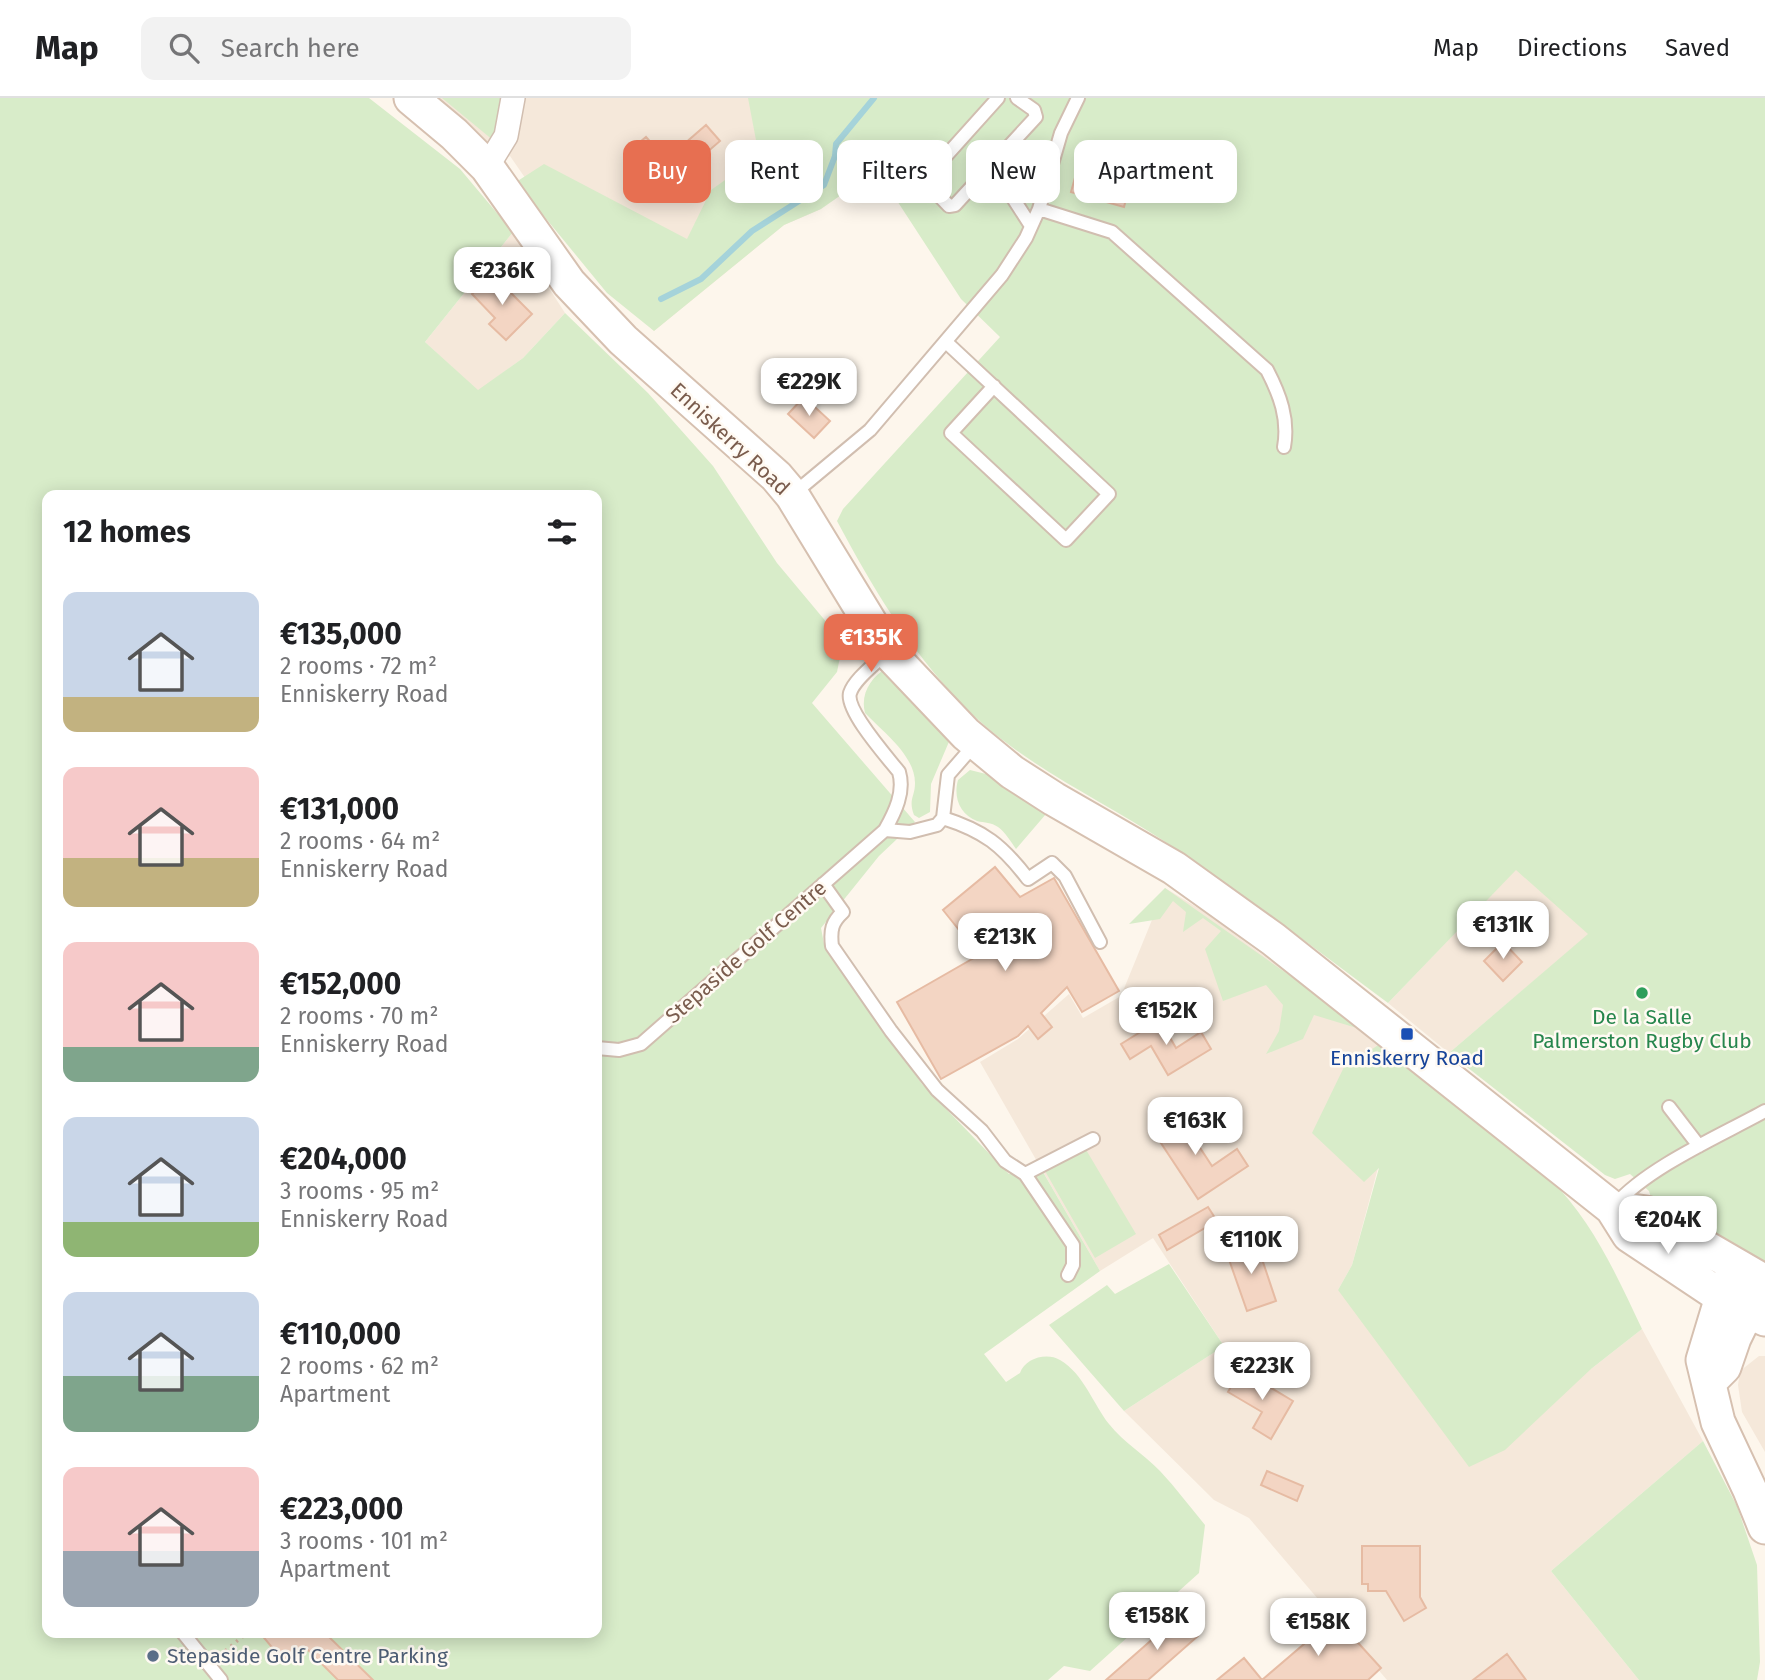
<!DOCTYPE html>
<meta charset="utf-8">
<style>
:root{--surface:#fff;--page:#f2f2f2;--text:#202124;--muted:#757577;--line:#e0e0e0;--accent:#e76f51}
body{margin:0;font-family:"Fira Sans",sans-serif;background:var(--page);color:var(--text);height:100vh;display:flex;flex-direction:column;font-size:26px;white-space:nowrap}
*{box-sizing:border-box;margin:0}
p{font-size:23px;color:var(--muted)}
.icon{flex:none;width:38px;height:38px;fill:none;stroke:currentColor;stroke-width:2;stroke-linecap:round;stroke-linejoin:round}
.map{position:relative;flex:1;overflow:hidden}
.side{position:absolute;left:42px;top:392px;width:560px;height:1148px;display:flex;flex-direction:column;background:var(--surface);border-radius:14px;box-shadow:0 4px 18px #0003}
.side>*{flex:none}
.top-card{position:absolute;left:623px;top:42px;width:665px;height:63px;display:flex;gap:14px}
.price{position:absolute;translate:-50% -60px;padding:0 16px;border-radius:14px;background:#fff;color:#222;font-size:23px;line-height:46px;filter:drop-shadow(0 2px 4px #0008)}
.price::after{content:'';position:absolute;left:50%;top:42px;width:21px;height:16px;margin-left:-10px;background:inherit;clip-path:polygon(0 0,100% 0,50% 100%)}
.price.on{background:var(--accent);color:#fff}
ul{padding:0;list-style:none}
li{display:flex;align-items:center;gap:21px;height:175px;padding:0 21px}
li span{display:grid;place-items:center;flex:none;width:196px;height:140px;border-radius:14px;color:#555}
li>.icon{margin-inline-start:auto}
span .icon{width:84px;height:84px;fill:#fffc;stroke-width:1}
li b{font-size:30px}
h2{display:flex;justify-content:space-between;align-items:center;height:84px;padding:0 21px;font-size:30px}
.tag{padding:0 24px;border-radius:14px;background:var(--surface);box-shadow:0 4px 18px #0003;font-size:24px;line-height:63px}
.tag.on{background:var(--accent);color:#fff}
header{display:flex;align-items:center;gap:42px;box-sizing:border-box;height:98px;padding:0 35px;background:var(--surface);border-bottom:2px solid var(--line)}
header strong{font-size:33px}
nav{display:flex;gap:38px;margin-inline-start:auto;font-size:24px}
.search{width:490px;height:63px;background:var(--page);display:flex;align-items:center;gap:18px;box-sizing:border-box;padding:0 24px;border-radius:14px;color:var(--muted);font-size:26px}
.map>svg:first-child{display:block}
.residential{fill:#f5e8da}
.green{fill:#d8ecc9;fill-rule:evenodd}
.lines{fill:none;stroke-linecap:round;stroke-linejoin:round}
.stream{stroke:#a5d3da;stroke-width:6}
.building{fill:#f3d5c3;stroke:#e6bba3;stroke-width:2}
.lane-casing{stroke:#d1beb0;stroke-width:16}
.street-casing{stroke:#d1beb0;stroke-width:26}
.secondary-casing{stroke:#d6c0b0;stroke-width:37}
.path{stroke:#d9b8a5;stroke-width:3.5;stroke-dasharray:2 5;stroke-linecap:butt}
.lane{stroke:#fff;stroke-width:12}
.street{stroke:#fff;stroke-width:23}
.secondary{stroke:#fff;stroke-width:33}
.leisure-dot{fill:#2e9e5b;stroke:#fffaf3;stroke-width:2.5}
.transit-dot{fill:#1a4fb4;stroke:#fffaf3;stroke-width:2.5}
.service-dot{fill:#5c6f8a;stroke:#fffaf3;stroke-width:2.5}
.labels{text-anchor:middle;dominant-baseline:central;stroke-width:5;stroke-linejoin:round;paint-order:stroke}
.street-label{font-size:21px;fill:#7a5c4d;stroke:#fffaf3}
.leisure-label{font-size:21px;fill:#27864d;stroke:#fffaf3}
.transit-label{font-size:21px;fill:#164399;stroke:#fffaf3}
.service-label{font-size:21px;fill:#4e5e75;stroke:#fffaf3;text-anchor:start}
</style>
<header>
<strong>Map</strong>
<div class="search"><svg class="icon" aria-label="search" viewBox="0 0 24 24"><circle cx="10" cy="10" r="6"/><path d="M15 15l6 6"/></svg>Search here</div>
<nav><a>Map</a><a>Directions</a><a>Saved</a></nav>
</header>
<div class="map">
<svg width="1765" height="1582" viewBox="0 0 1765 1582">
<rect width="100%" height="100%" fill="#fdf6ec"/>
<path class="residential" d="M 426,0 L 752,0 L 821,111 L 784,127 L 654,233 L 539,100 L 510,58 L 501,62 Z
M 513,134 L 565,215 L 523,260 L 478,293 L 425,244 Z
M 1704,738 L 1449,955 L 1388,905 L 1541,745 Z
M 1165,790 L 1203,813 L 1309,891 L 1423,979 L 1382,1055 L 1352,1167 L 1338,1192 L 1591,1271 L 1642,1231 L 1703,1343 L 1551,1473 L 1639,1582 L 1387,1582 L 1249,1420 L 1214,1402 L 1124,1313 L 1224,1248 L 1153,1140 L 1100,1173 L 980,964 L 1018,941 L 1069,896 L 1083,920 L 1121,898 Z
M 1759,1258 L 1765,1258 L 1765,1354 L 1742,1314 L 1738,1287 L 1740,1273 Z"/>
<path class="green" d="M 0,0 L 369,0 L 460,71 L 513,134 L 425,244 L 478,292 L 523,260 L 565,215 L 648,295 L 713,368 L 777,465 L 843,544 L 837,574 L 812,605 L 915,724 L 879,758 L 821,830 L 825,851 L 922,986 L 1009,1076 L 1043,1074 L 1100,1173 L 984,1256 L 1006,1284 L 1020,1275 C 1025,1260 1047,1254 1060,1262 C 1084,1276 1093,1306 1109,1326 C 1124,1345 1144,1356 1160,1373 C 1176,1390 1190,1409 1205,1427 L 1199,1475 L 1090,1573 L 1064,1568 L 1048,1582 L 0,1582 ZM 47,397 L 597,397 L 597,1535 L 47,1535 Z
M 442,0 L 506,0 L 494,43 Z
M 748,0 L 1765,0 L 1765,1170 L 1653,1107 L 1649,1093 L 1630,1076 L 1615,1081 L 1605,1077 L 1449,955 L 1588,836 L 1516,772 L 1388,905 C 1314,850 1241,794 1164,743 C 1095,698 1020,666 962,606 C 910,552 872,489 837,423 L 843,411 L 1000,239 L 961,201 L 877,72 L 821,111 L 784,127 L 654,233 L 607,195 L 516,84 L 544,66 L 687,141 L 711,92 L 759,58 Z
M 887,570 L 951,639 L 931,686 L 930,714 L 919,720 L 914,717 C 908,701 915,699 915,685 C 915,657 882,633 865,615 C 860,596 871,579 887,570 Z
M 970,672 L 990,677 L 1046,716 L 1016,751 C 1011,744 1005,734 998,729 C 991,724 985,725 977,723 C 960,717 953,699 958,682 Z
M 1165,790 L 1309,891 L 1360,931 L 1314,917 L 1303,941 L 1266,956 L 1279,933 L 1283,907 L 1266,887 L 1223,903 L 1205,851 L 1221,833 L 1203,820 L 1183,834 L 1186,814 L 1173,803 L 1160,821 L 1129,826 Z
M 1380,946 L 1550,1081 C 1593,1124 1616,1176 1642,1231 L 1591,1271 L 1505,1352 L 1469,1369 L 1338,1192 L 1352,1167 L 1379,1070 L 1364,1084 L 1312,1035 L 1344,969 Z
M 1085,1050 L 1136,1136 L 1095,1160 L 1045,1073 Z
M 1169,1166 L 1224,1248 L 1124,1313 L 1049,1227 L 1107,1187 L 1115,1196 Z
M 1703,1343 L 1737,1408 L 1757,1467 L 1760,1564 L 1757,1582 L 1639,1582 L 1551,1473 Z"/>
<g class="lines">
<path class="stream" d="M 661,201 L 701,181 L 752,133 L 824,87 L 835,58 L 836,46 L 874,0"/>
</g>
<path class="building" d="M 706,27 L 720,43 L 662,93 L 628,54 L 646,39 L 662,57 L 672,48 L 676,53 Z
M 1081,58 L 1105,65 L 1102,78 L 1130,86 L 1124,109 L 1071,94 Z
M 492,176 L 532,216 L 506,242 L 489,226 L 495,220 L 472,196 Z
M 804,299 L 830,323 L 814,340 L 788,316 Z
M 995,769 L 1020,799 L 1054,780 L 1119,893 L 1082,914 L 1067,889 L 1041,915 L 1052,929 L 1038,941 L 1028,928 L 1018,938 L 941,981 L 897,904 L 979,857 L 943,812 Z
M 1503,844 L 1522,864 L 1503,883 L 1484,863 Z
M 1160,922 L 1176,950 L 1201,934 L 1211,951 L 1168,977 L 1151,948 L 1130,961 L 1121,946 Z
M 1176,1013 L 1212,1068 L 1237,1051 L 1248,1068 L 1198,1101 L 1151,1030 Z
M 1208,1109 L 1217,1123 L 1167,1152 L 1159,1137 Z
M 1256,1143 L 1276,1203 L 1247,1213 L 1226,1153 Z
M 1241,1272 L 1293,1303 L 1271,1341 L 1253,1330 L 1262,1314 L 1228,1294 Z
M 1267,1373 L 1303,1388 L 1297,1403 L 1261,1387 Z
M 1362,1448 L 1420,1448 L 1420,1499 L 1426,1510 L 1404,1523 L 1386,1493 L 1368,1493 L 1368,1486 L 1362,1486 Z
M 1330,1514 L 1381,1570 L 1368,1582 L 1217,1582 L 1244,1560 L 1262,1582 L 1304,1546 L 1300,1541 Z
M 1180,1517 L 1198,1538 L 1148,1582 L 1106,1582 Z
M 260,1535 L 325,1535 L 373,1582 L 338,1582 L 306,1550 L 285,1565 Z
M 1507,1556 L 1526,1582 L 1473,1582 Z"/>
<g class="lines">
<g class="lane-casing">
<path id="lane" d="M 998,0 L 927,79 L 927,85 L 949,108 L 955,107 L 1036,19 L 1034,12 L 1017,0
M 993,69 L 1031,128
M 1039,111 L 1112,134 L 1267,272 C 1280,297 1289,321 1284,349
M 946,244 L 1109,396 L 1066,442 L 951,335 L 994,288
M 792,397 L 870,332 L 1002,177 L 1026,140 L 1039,111 L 1061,35 L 1078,0
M 943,720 C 984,733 1002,747 1028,781 L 1052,765 L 1065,778 L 1100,844
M 885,732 L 910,734 L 937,727 L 943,720 L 948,677 L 975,646
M 823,786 L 843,814 C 832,824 830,832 832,848 L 891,933 L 937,992 L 982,1033 L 1005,1063 L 1025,1076 L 1093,1041
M 597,950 L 619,952 L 641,946 L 885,732 C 895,714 905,694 899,674 C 888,660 845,612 850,595 C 855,580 877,565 887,554
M 1669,1009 L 1699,1048
M 1025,1076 L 1073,1147 L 1073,1167 L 1068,1177
M 1615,1107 C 1648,1069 1720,1038 1765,1013
M 183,1535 L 221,1582"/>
</g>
<g class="street-casing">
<path id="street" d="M 487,69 L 506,38 L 513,0"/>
</g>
<g class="secondary-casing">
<path id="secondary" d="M 411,0 L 454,36 L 487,69 L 569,185 L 623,242 L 776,378 L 792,397 L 888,554 L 966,636 L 1012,674 L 1054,701 L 1174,770 L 1273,841 L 1612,1110 L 1629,1137 L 1722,1199 L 1765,1221
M 1612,1110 L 1646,1115 L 1765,1184
M 1737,1168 L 1722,1199 L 1703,1262 L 1718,1324 L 1750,1392 L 1765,1429
M 1710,1283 L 1724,1269 L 1734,1240 L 1757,1193"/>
</g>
<path class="path" d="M 220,1557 L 247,1535"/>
<use href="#lane" class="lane"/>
<use href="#street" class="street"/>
<use href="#secondary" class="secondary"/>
</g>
<circle class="leisure-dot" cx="1642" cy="895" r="7"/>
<rect class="transit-dot" x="1400" y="929" width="14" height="14" rx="3.5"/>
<circle class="service-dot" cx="153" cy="1558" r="7"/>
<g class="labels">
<g class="street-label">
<text transform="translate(730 341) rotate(43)">Enniskerry Road</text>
<text transform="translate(746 854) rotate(-41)">Stepaside Golf Centre</text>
</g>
<g class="leisure-label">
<text x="1642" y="919">De la Salle<tspan x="1642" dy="24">Palmerston Rugby Club</tspan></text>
</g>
<g class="transit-label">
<text x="1407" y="960">Enniskerry Road</text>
</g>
<g class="service-label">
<text x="167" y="1558">Stepaside Golf Centre Parking</text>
</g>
</g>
</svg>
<b class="price" style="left:502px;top:209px">€236K</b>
<b class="price" style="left:809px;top:320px">€229K</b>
<b class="price on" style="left:871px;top:576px">€135K</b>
<b class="price" style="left:1503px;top:863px">€131K</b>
<b class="price" style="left:1005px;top:875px">€213K</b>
<b class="price" style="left:1166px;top:949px">€152K</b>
<b class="price" style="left:1195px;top:1059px">€163K</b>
<b class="price" style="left:1668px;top:1158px">€204K</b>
<b class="price" style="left:1251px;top:1178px">€110K</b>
<b class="price" style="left:1262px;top:1304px">€223K</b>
<b class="price" style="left:1157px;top:1554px">€158K</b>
<b class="price" style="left:1318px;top:1560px">€158K</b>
<div class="top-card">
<a class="tag on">Buy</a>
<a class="tag">Rent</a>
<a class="tag">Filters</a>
<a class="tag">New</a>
<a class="tag">Apartment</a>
</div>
<section class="side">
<h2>12 homes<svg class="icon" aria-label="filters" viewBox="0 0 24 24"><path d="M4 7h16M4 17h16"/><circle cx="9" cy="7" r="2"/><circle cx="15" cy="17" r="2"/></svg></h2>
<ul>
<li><span style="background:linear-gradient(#c9d6e8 75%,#c2b280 0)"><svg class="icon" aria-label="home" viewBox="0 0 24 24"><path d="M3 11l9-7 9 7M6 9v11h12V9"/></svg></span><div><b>€135,000</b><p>2 rooms · 72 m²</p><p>Enniskerry Road</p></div></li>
<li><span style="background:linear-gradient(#f6c9c9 65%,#c2b280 0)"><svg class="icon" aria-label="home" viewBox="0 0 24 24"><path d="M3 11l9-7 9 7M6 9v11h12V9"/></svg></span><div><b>€131,000</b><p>2 rooms · 64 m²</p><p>Enniskerry Road</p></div></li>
<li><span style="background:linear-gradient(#f6c9c9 75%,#7fa58c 0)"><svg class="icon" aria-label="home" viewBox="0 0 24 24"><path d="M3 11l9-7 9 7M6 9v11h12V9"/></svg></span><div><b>€152,000</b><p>2 rooms · 70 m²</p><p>Enniskerry Road</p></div></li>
<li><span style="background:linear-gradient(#c9d6e8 75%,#8fb573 0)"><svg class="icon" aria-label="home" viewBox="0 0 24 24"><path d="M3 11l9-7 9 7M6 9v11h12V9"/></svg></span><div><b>€204,000</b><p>3 rooms · 95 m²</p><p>Enniskerry Road</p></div></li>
<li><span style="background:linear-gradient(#c9d6e8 60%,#7fa58c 0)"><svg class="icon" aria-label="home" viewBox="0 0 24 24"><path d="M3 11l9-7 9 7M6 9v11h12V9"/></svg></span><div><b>€110,000</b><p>2 rooms · 62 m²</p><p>Apartment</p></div></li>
<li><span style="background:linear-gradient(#f6c9c9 60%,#9aa5b1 0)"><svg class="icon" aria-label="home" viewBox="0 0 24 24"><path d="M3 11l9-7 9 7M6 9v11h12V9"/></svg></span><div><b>€223,000</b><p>3 rooms · 101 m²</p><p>Apartment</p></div></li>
</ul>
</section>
</div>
